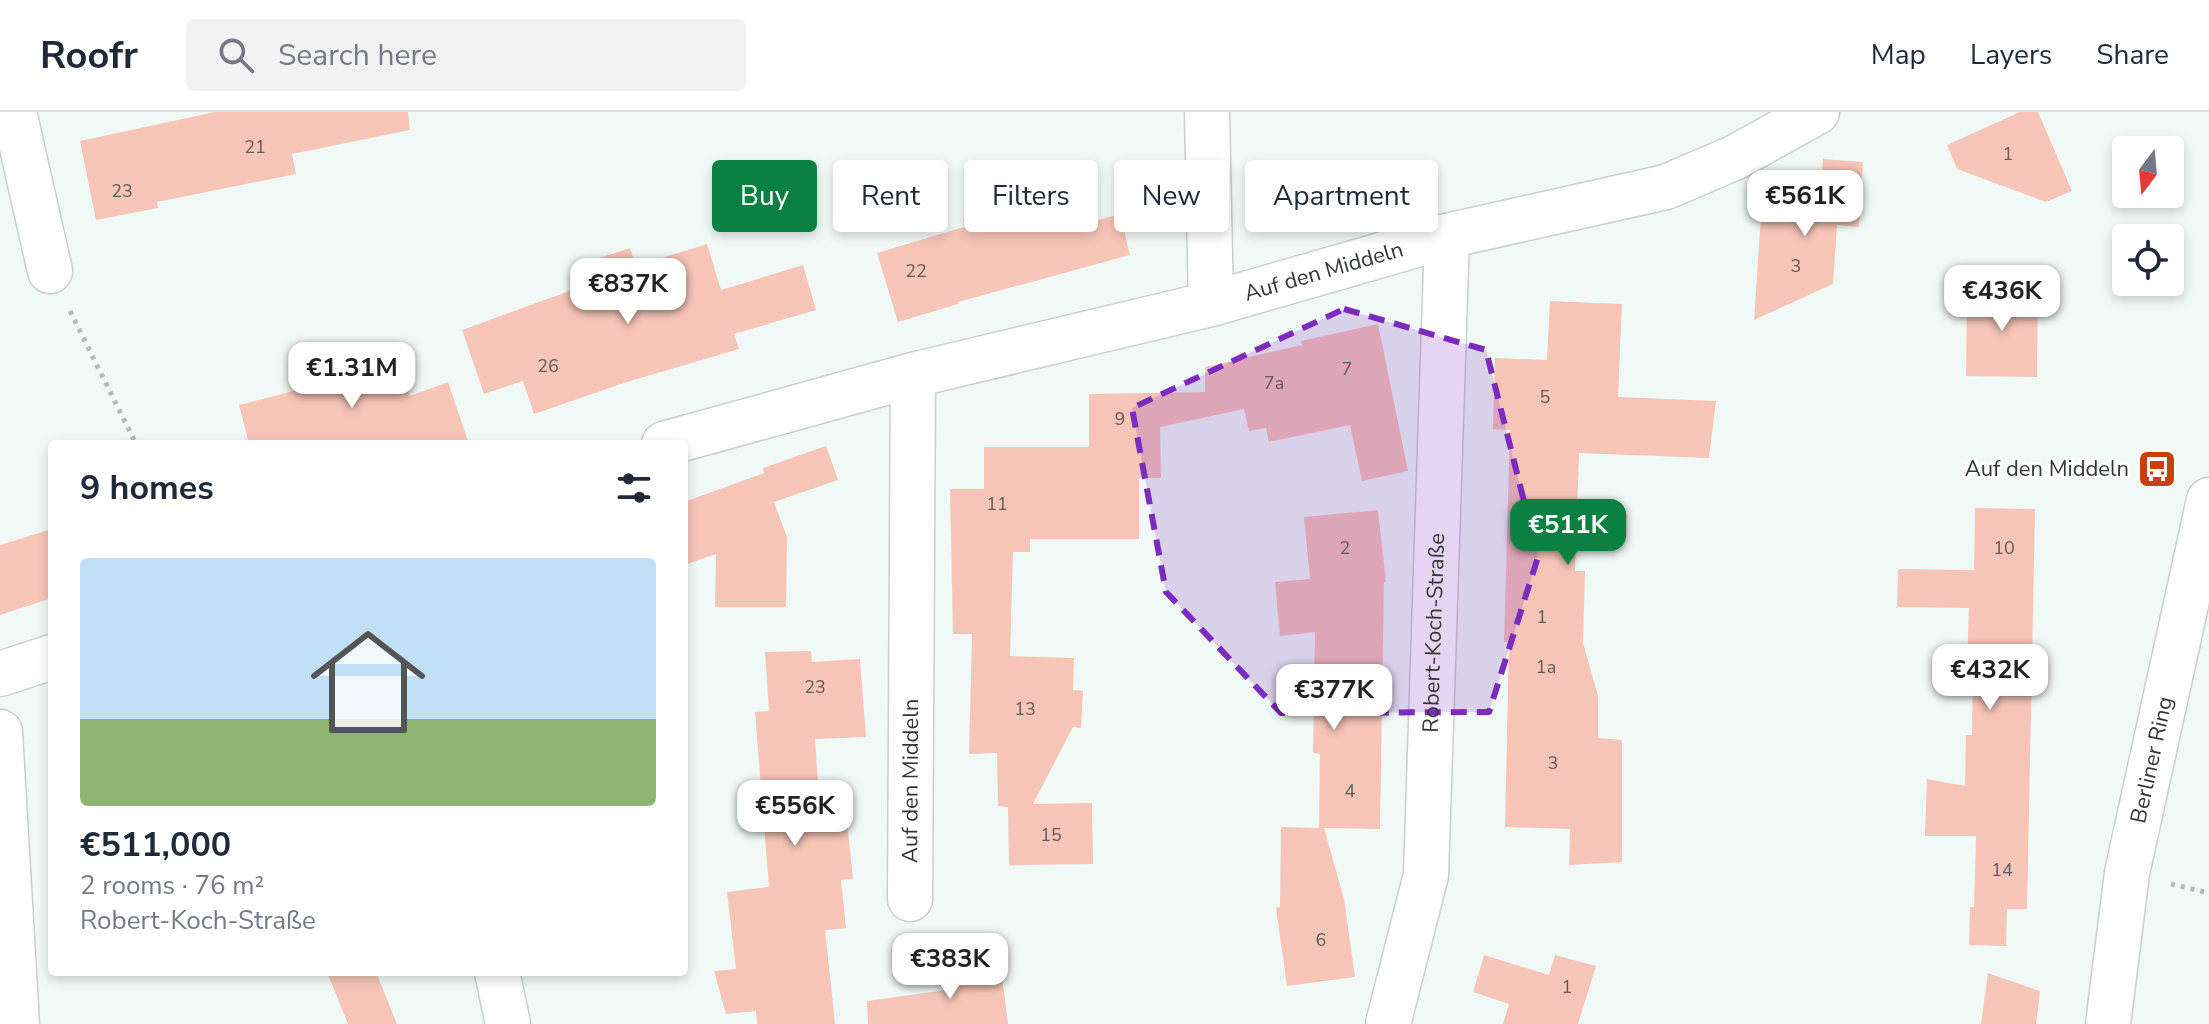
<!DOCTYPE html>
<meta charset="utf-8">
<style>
:root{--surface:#fff;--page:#f2f2f3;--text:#1f2937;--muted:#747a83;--line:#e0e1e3;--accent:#0b8043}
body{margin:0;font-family:"Nunito Sans",sans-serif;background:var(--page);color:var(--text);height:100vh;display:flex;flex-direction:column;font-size:30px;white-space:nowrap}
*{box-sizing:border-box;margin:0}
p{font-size:26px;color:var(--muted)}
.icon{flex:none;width:44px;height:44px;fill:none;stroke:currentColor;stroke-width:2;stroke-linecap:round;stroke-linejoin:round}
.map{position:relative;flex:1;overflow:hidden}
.side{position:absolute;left:48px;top:328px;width:640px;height:536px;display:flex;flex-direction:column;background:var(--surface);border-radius:8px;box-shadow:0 4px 12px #0003}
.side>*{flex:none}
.hud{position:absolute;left:712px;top:48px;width:760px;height:72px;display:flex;gap:16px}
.needle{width:52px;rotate:196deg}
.fabs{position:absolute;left:2112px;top:24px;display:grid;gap:16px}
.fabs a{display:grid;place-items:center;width:72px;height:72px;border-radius:8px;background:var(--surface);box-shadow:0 4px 12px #0003;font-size:40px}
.price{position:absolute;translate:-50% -68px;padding:0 18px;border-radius:16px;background:#fff;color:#222;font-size:26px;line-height:52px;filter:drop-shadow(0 2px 4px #0008)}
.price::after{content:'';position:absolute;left:50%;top:48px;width:24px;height:18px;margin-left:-12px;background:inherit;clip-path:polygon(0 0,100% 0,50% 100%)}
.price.active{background:var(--accent);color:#fff}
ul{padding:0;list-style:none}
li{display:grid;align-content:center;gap:16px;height:424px;padding:0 32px}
li span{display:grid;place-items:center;height:248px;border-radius:8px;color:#555}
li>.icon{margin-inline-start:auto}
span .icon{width:144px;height:144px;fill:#fffc;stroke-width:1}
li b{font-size:34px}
h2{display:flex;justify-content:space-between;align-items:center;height:96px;padding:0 32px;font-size:34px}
.chip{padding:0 28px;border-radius:8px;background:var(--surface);box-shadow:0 4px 12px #0003;font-size:28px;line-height:72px}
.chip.active{background:var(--accent);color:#fff}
header{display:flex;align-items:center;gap:48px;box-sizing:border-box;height:112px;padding:0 40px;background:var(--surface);border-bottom:2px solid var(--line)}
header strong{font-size:38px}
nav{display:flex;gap:44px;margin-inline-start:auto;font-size:28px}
.search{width:560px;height:72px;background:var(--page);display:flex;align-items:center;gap:20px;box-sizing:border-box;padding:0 28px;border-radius:8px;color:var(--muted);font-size:30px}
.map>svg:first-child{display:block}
.building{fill:#f6c5b7}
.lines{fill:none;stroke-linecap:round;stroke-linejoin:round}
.minor-casing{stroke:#c8cfcd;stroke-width:47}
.path{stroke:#b4bab8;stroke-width:5;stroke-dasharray:4 6;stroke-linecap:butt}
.minor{stroke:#fff;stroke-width:44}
.marked{fill:#7b2cbf;fill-opacity:0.2;stroke:#7b2cbf;stroke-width:6;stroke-dasharray:16 10;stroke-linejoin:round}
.labels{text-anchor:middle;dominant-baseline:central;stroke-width:6;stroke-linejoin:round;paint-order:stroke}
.number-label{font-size:18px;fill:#645a56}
.street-label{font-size:22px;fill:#343736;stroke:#fff}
.poi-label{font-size:22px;fill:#343736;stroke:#fff;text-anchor:end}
</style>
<header>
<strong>Roofr</strong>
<div class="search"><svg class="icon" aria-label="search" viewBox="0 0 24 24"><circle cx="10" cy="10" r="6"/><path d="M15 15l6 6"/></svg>Search here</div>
<nav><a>Map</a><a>Layers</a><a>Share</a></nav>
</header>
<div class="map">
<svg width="2209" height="912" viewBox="0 0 2209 912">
<rect width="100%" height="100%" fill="#f1f9f6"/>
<path class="building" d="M 215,0 L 408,0 L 410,18 L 292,42 L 296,62 L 157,90 L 158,96 L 96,108 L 80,29 Z
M 2020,0 L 2038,0 L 2072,79 L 2046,90 L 1957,57 L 1947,33 Z
M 1823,47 L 1863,50 L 1859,115 L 1837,113 L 1833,172 L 1754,208 L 1762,88 L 1820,92 Z
M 1062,79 L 1072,115 L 1120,102 L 1130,143 L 958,190 L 958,192 L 898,210 L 877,141 L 964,115 L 963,106 Z
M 707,132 L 721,178 L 803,153 L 816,198 L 734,222 L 739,237 L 627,270 L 534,302 L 523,269 L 484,282 L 462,218 L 594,170 L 587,150 L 630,136 L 636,154 Z
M 1967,177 L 2038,178 L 2037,265 L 1966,264 Z
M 1550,189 L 1622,192 L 1618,285 L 1716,289 L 1709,346 L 1579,341 L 1575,459 L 1585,459 L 1583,531 L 1598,584 L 1598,626 L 1622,628 L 1622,750 L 1569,753 L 1570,717 L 1505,715 L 1509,530 L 1504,530 L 1510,318 L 1493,317 L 1495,246 L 1547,248 Z
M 1378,212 L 1408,359 L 1362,369 L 1350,313 L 1269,330 L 1266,316 L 1249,319 L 1244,297 L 1160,315 L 1161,366 L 1139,366 L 1139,427 L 1030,427 L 1030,440 L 1013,440 L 1010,544 L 1074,546 L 1073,578 L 1083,579 L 1081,616 L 1073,615 L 1033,692 L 1092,691 L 1093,752 L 1009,753 L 1008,695 L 998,694 L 997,641 L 969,642 L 972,522 L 953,522 L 950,377 L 984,377 L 984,335 L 1089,335 L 1089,282 L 1205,280 L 1205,255 L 1302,233 L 1301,229 Z
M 354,231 L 372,282 L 405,271 L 410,284 L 448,270 L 469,332 L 249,332 L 239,293 L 309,275 L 295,251 Z
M 826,334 L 838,368 L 774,390 L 787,425 L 786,495 L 715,495 L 716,442 L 684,453 L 684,390 L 764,361 L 765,364 L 763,356 Z
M 1975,396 L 2035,397 L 2027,797 L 2007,797 L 2006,834 L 1969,833 L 1970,795 L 1974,795 L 1976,724 L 1925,724 L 1927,667 L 1965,674 L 1966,623 L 1972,623 L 1973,551 L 1967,551 L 1969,496 L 1897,495 L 1898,457 L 1974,458 Z
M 1378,398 L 1386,470 L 1384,470 L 1380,717 L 1324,716 L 1344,787 L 1355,865 L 1287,874 L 1276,796 L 1280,795 L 1281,715 L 1319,716 L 1320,642 L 1313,641 L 1315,520 L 1280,524 L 1275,470 L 1310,467 L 1304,405 Z
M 52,417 L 52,486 L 0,503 L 0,433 Z
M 811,539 L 812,550 L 860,547 L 866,625 L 815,627 L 820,703 L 846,700 L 853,767 L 841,768 L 846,816 L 825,818 L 835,912 L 757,912 L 756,899 L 726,902 L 714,859 L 736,857 L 727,780 L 769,775 L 755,600 L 769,599 L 765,540 Z
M 1484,843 L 1549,863 L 1555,843 L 1596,854 L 1578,912 L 1503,912 L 1509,892 L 1473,880 Z
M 1000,849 L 1008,912 L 868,912 L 867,889 L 946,878 L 943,857 Z
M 327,860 L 376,860 L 397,912 L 348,912 Z
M 1988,861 L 2040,879 L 2036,912 L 1981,912 Z"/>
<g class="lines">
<g class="minor-casing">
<g id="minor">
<path d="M 14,0 L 50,159"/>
<path d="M 1207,0 L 1211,192"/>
<path id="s1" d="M 664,332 L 913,263 L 1211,192 L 1447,124 L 1666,75 L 1736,45 L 1817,0"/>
<path d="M 0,562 L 52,545"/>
<path d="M 0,620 L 17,912"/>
<path id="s2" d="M 910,787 L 913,263"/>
<path d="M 497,860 L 508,912"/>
<path id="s3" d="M 1388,912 L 1426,763 L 1447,124"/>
<path id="s4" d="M 2108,912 L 2127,761 L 2209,388"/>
</g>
</g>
<path class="path" d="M 70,199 L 136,332
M 2171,772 L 2209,781"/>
<use href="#minor" class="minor"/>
</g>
<path class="marked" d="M 1344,197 L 1486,238 L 1538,445 L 1489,600 L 1281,601 L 1166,480 L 1132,296 Z"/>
<defs>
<g id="bus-square" transform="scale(2)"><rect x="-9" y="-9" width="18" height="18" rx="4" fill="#c84012" stroke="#fff"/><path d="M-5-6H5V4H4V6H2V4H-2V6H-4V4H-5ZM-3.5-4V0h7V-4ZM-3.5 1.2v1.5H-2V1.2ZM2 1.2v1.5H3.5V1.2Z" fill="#fff"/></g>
</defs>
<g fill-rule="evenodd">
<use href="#bus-square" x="2157" y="357"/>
</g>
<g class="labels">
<g class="number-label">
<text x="255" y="35">21</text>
<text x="2008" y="42">1</text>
<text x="122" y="79">23</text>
<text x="1796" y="154">3</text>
<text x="916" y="159">22</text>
<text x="548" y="254">26</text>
<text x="1347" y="257">7</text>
<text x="1274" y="271">7a</text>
<text x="1545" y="285">5</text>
<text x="1120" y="307">9</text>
<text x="997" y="392">11</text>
<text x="1345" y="436">2</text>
<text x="2004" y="436">10</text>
<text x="1542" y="505">1</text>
<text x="1546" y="555">1a</text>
<text x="815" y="575">23</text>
<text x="1025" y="597">13</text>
<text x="1553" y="651">3</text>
<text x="1350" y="679">4</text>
<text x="1051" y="723">15</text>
<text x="2002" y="758">14</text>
<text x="1321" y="828">6</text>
<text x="1567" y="875">1</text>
</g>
<g class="street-label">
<text stroke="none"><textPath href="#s1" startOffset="682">Auf den Middeln</textPath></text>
<text stroke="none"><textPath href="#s3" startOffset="396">Robert-Koch-Straße</textPath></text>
<text stroke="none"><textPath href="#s4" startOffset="268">Berliner Ring</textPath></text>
<text stroke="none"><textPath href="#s2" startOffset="118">Auf den Middeln</textPath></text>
</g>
<g class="poi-label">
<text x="2129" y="357">Auf den Middeln</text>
</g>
</g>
</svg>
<div class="fabs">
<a><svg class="needle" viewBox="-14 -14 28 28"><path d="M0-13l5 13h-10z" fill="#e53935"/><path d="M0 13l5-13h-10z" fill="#747a83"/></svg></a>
<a><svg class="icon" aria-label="locate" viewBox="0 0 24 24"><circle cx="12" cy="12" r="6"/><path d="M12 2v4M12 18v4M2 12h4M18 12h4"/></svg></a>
</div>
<b class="price" style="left:1805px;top:126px">€561K</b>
<b class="price" style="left:628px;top:214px">€837K</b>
<b class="price" style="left:2002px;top:221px">€436K</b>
<b class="price" style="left:352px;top:298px">€1.31M</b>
<b class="price active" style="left:1568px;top:455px">€511K</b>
<b class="price" style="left:1990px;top:600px">€432K</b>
<b class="price" style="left:1334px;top:620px">€377K</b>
<b class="price" style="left:795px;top:736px">€556K</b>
<b class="price" style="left:950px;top:889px">€383K</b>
<div class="hud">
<a class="chip active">Buy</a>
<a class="chip">Rent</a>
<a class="chip">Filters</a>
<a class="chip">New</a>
<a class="chip">Apartment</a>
</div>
<section class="side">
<h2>9 homes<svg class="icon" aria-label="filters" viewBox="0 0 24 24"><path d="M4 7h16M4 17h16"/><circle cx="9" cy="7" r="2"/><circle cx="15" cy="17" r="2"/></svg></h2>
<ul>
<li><span style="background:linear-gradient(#bfe0f5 65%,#8fb573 0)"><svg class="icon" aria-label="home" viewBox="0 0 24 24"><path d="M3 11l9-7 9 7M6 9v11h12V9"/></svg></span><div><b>€511,000</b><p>2 rooms · 76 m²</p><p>Robert-Koch-Straße</p></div></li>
</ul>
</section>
</div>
